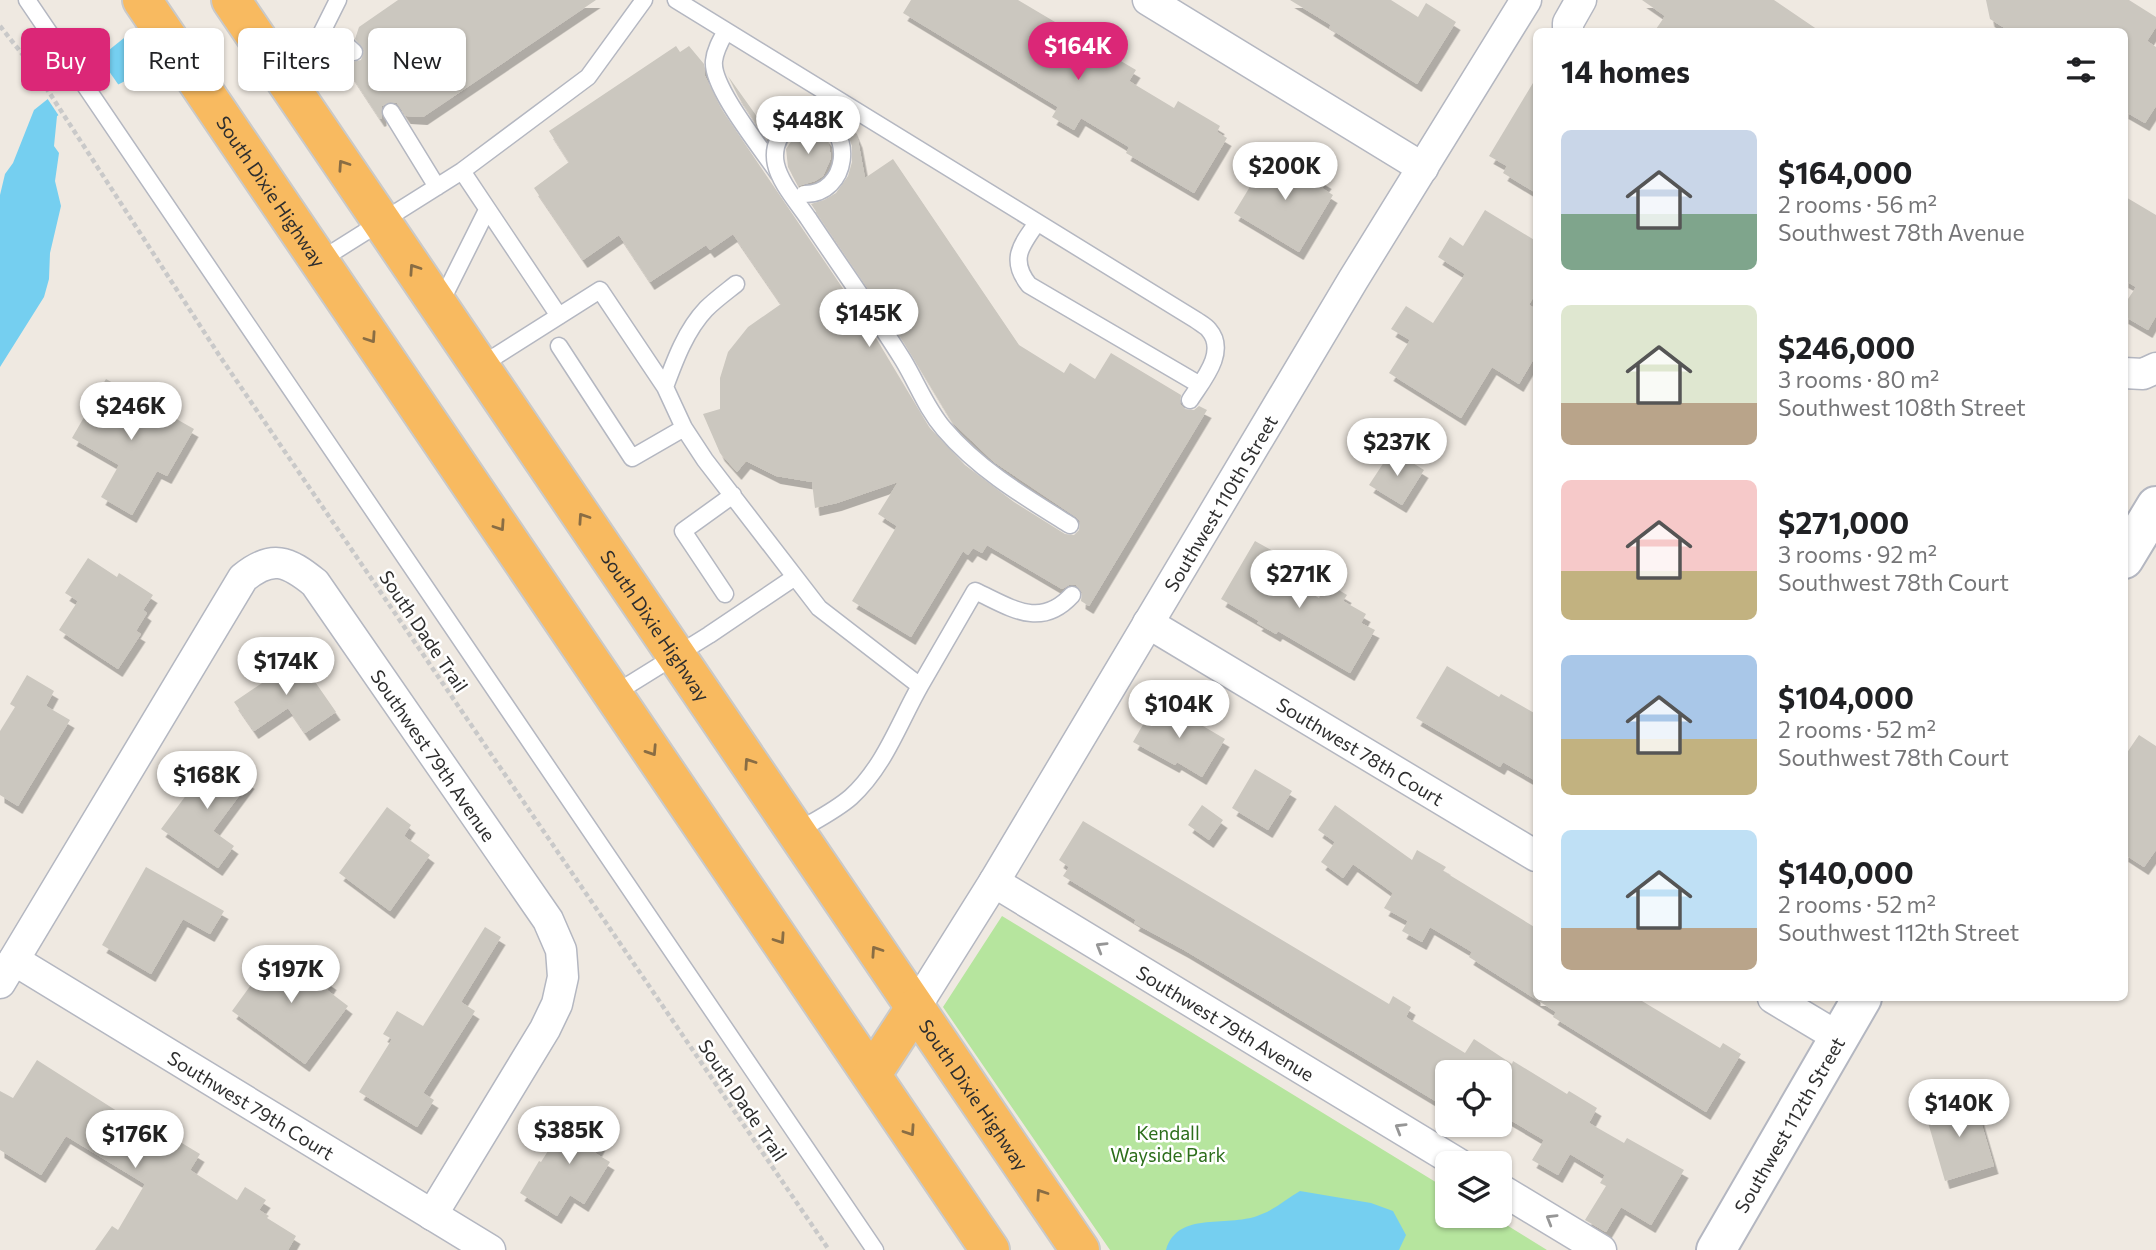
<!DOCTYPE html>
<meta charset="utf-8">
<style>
:root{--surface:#fff;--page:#f2f2f2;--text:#202124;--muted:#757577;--accent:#db2777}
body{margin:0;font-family:Commissioner,sans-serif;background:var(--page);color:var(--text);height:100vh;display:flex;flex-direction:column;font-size:26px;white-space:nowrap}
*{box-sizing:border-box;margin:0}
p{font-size:23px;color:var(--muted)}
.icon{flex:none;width:38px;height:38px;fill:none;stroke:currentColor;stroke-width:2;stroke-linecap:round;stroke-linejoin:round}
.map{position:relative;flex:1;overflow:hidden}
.drawer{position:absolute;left:1533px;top:28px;width:595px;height:973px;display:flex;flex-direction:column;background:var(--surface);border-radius:10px;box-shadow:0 2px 5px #0004}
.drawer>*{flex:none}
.top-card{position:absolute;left:21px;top:28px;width:665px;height:63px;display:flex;gap:14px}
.buttons{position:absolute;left:1435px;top:1060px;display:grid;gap:14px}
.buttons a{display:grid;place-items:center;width:77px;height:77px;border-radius:10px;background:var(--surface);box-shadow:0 2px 5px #0004;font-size:35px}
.price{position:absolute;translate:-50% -60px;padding:0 16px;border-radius:24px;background:#fff;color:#222;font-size:23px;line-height:46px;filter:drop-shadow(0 2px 4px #0008)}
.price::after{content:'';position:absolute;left:50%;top:42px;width:21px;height:16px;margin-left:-10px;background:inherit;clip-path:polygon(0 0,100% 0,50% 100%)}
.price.selected{background:var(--accent);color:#fff}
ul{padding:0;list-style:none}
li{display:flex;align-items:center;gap:21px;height:175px;padding:0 28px}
li span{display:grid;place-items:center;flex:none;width:196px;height:140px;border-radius:10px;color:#555}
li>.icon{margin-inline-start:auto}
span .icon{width:84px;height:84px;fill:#fffc;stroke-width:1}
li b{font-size:30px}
h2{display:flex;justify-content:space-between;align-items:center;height:84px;padding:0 28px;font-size:30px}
.chip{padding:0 24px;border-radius:10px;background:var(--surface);box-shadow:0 2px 5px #0004;font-size:24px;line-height:63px}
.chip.selected{background:var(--accent);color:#fff}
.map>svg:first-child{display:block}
.green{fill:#b6e59e}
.water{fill:#75cff0}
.pier{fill:#efe9e1}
.building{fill:#cbc7bf;filter:url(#shadow)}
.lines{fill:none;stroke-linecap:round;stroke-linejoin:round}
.service-casing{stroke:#b4b7c1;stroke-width:19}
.minor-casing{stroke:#b4b7c1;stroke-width:33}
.secondary-casing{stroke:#b4b7c1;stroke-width:42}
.trunk-casing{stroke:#c9c9c9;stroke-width:42}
.path{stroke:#c9c9c9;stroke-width:4.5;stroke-dasharray:5 3.5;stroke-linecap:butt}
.service{stroke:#fff;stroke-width:16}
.minor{stroke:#fff;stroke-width:30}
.secondary{stroke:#fff;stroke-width:38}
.trunk{stroke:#f8ba60;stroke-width:38}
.service-bridge-casing{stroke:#b4b7c1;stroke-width:19;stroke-linecap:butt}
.service-bridge{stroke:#fff;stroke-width:16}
.oneway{stroke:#896d44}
.oneway2{stroke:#969696}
.labels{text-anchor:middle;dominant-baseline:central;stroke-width:5;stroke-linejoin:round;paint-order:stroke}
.street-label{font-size:19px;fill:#2e2e2e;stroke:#fff}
.park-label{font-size:19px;fill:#2c6e1b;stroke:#fff}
</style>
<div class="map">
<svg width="2156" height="1250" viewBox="0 0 2156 1250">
<defs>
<filter id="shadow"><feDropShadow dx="4.5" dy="8" stdDeviation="0" flood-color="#0004"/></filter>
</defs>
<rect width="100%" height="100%" fill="#efe9e1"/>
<path class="green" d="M 1002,916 L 1447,1189 L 1447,1216 L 1492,1216 L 1547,1250 L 1110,1250 L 943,1007 Z"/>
<path class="water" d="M 129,34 L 136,45 L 128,51 L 136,62 L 143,57 L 146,63 L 127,80 L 57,116 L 54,146 L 59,153 L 55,181 L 61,206 L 50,253 L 49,279 L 44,297 L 0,367 L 0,195 L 5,174 L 13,163 L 34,110 Z
M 1300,1191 L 1371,1203 L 1393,1211 L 1406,1235 L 1399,1250 L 1166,1250 C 1178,1209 1230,1229 1262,1214 C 1275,1209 1288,1198 1300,1191 Z"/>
<path class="pier" d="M 97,54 L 120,87 L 61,119 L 45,95 Z"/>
<path class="building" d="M 398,0 L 596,0 L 423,117 L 406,116 L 397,103 L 390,102 L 382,106 L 382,118 L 380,119 L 342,61 L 345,58 L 352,62 L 361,60 L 364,50 L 355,39 L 359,27 Z
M 911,0 L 1018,0 L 1136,70 L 1129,81 L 1174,108 L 1178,101 L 1220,126 L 1217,132 L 1227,138 L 1194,193 L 1126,153 L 1129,147 L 1081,118 L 1074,130 L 1052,117 L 1058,107 L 903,13 Z
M 1290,0 L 1391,0 L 1418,17 L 1426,3 L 1456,22 L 1417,84 L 1329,28 L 1331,25 Z
M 1642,0 L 1774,0 L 1821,32 L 1654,32 L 1665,16 Z
M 1986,0 L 2129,0 L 2156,17 L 2156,27 L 2147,41 L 2156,47 L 2156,106 L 2145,123 L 2124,111 L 2124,32 L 2011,32 L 1990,19 Z
M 676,46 L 680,52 L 689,46 L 704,64 L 705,76 L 720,107 L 871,330 L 929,427 L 965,465 L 1014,502 L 1065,534 L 1074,535 L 1079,530 L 1080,521 L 1076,517 L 994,462 L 952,422 L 900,336 L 811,204 L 824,200 L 836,193 L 848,176 L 852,162 L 852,146 L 845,127 L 832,114 L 817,108 L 802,108 L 785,113 L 774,127 L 767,140 L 738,96 L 728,76 L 763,125 L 784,111 L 800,105 L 821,105 L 841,114 L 852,126 L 858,140 L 865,178 L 893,159 L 1019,345 L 1064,373 L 1070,363 L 1095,379 L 1111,353 L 1181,395 L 1180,404 L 1185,409 L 1194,410 L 1199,406 L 1207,410 L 1089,606 L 1081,601 L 1082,592 L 1076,585 L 1069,585 L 1062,589 L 987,545 L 982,553 L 973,548 L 968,555 L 963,551 L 911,637 L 852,601 L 897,526 L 878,514 L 898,482 L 837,503 L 815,508 L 812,482 L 776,476 L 746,461 L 737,472 L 720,453 L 703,414 L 720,409 L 720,378 L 728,352 L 748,327 L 781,304 L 733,234 L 710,250 L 706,245 L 650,282 L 619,235 L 583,260 L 534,188 L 569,162 L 549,131 Z
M 1536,78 L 1536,193 L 1503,173 L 1507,166 L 1489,156 Z
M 811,128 L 822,133 L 828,139 L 831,158 L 823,176 L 815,181 L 798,186 L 788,167 L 786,149 L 799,130 Z
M 1284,155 L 1327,181 L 1322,188 L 1333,195 L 1299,252 L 1234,213 L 1268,157 L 1279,164 Z
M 2124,196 L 2156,215 L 2156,316 L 2148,330 L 2124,316 L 2124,305 L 2136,287 L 2124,280 Z
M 1485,210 L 1536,241 L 1536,292 L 1529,305 L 1536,309 L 1536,355 L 1519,384 L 1492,367 L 1461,418 L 1389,373 L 1410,340 L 1391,329 L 1406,306 L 1433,323 L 1465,274 L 1438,257 L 1450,237 L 1463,246 Z
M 106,379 L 194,429 L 167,476 L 157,471 L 132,515 L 101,497 L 119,465 L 72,438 Z
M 1392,450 L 1424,470 L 1402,505 L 1369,485 Z
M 1255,541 L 1278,554 L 1270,570 L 1319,598 L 1327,583 L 1347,595 L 1343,601 L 1366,614 L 1361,623 L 1375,630 L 1350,673 L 1278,631 L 1276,634 L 1257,623 L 1259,621 L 1221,599 Z
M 88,558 L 117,577 L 119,573 L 153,595 L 143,610 L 147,613 L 136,631 L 141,634 L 118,669 L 59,630 L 78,601 L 65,593 Z
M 295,653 L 336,712 L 305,733 L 288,708 L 254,731 L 234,702 L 265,681 L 262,676 Z
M 1447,666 L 1499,697 L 1501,694 L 1536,714 L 1536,781 L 1503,762 L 1500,767 L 1416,718 Z
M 27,675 L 54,691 L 46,706 L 70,720 L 18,806 L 0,795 L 0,731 L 15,707 L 10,704 Z
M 1156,702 L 1180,716 L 1181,713 L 1225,739 L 1202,777 L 1177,762 L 1175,765 L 1133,742 Z
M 2139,735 L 2156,746 L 2156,850 L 2144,867 L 2124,854 L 2124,757 Z
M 216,755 L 250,781 L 213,831 L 234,846 L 218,868 L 161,829 Z
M 1255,769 L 1292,791 L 1268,830 L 1232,808 Z
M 1202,805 L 1223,820 L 1209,840 L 1188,825 Z
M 1335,805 L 1412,860 L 1417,850 L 1446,867 L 1443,871 L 1536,928 L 1536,998 L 1637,998 L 1720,1048 L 1723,1043 L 1741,1054 L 1706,1112 L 1553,1017 L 1556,1012 L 1469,957 L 1472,952 L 1430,927 L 1422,942 L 1402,931 L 1408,921 L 1384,908 L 1393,893 L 1353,864 L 1343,878 L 1321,862 L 1335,842 L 1318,830 Z
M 387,807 L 411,825 L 404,836 L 430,855 L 390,911 L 339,873 Z
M 1083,821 L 1389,1004 L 1393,996 L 1411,1007 L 1406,1017 L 1465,1053 L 1474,1039 L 1512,1064 L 1513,1061 L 1567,1094 L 1569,1091 L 1597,1108 L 1589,1123 L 1624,1143 L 1627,1138 L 1684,1170 L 1651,1225 L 1621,1207 L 1606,1232 L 1585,1220 L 1606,1186 L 1600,1183 L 1605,1175 L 1570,1154 L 1558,1175 L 1532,1160 L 1544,1140 L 1500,1114 L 1500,1073 L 1447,1073 L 1447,1108 L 1184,950 L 1134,923 L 1136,920 L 1063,876 L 1069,867 L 1059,860 Z
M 146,867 L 224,911 L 210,934 L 183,919 L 151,974 L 102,945 Z
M 485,927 L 501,937 L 461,1002 L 475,1011 L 423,1093 L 434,1100 L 417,1127 L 359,1092 L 392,1039 L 383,1034 L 397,1011 L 423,1026 Z
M 280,945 L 332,982 L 327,990 L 348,1006 L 305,1064 L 232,1011 Z
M 37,1060 L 120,1113 L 121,1110 L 138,1121 L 144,1111 L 166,1124 L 162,1131 L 200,1154 L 190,1170 L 237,1200 L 245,1187 L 266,1200 L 259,1210 L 269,1216 L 267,1218 L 296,1236 L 288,1250 L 95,1250 L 112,1226 L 118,1230 L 145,1184 L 66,1136 L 41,1175 L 0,1150 L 0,1091 L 13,1098 Z
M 1974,1098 L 1994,1166 L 1945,1181 L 1925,1112 Z
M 576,1111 L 608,1130 L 595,1153 L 610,1162 L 584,1204 L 570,1195 L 557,1216 L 520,1193 L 539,1161 L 541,1162 L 553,1143 L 556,1144 Z"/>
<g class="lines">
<g class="service-casing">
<path id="service" d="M 27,0 L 875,1250
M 676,0 L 1196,320 C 1200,323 1206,326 1209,330 C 1228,352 1202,381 1190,400
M 726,31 C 721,40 715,50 714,61 C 711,87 762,149 778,173
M 320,36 L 340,39 L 354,52
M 278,68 L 320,36 L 338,0
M 391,112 L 437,187
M 462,171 L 559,316
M 808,218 C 840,266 873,312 903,360 C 917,383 926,408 944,429 C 979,470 1025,497 1070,525
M 1037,223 C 1021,245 1009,260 1029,285 L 1200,385
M 319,261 L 462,171 L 588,77 L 644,0
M 440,304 L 487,210
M 559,346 L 632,458 L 684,428
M 480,366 L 600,290 L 665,387 L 684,428 L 705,460 L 819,608 L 920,686 L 975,591 C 1010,607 1040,630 1072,595
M 665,387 C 675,360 686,330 706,309 C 715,300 726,292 736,284
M 725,594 L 683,531 L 733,495
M 614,694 L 709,635 L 795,577
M 796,832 C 814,821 835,811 851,797 C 884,767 899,723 920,686"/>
</g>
<g class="minor-casing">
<g id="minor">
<path d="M 1148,0 L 1423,168"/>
<path d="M 1568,32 L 1568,23 L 1581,0"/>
<path d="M 2124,373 L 2143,374 L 2156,368"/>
<path id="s1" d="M 1148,623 L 1536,856"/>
<path id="s2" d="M 994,882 L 1459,1164"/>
<path id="s3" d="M 14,960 L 490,1250"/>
<path id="s4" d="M 0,983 L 243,578 C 272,554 288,561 315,583 L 548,920 L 561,950 L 562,963 L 563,977 L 557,1004 L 545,1029 L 432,1215"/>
<path d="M 1773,998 L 1838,1037"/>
<path id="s5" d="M 915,1008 L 994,882 L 1353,280 L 1526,0"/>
<path d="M 1500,1189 L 1601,1250"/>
</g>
</g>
<g class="secondary-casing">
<g id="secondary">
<path d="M 2124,559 L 2156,506"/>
<path id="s6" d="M 1716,1250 L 1862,998"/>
</g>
</g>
<g class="trunk-casing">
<g id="trunk">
<path id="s7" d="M 142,0 L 990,1250"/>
<path id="s8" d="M 231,0 L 1080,1250"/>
<path d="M 872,1074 L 915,1008"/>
</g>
</g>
<path class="path" d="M 0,26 L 34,69 L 219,355 L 829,1250"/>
<use href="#service" class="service"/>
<use href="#minor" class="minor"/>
<use href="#secondary" class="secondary"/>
<use href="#trunk" class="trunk"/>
<g class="service-bridge-casing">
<path id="service-bridge" d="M 804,194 C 849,195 856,127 815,118 C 808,116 800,119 793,120 C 755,156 785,185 808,218"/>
</g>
<use href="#service-bridge" class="service-bridge"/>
</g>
<defs><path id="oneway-chevron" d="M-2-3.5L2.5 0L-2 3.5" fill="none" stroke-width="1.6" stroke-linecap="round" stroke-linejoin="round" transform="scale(1.75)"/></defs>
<g class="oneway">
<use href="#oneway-chevron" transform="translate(343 165) rotate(-124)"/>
<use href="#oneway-chevron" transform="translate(414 269) rotate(-124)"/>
<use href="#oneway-chevron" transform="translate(371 338) rotate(56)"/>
<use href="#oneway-chevron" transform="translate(583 518) rotate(-124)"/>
<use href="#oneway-chevron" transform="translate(500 526) rotate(56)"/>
<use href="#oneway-chevron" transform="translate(652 751) rotate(57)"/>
<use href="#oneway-chevron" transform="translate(749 763) rotate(-124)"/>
<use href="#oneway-chevron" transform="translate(780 939) rotate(56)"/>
<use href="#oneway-chevron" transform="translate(876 951) rotate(-124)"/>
<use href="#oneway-chevron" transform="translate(910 1131) rotate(56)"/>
<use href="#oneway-chevron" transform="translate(1041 1194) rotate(-124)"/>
</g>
<g class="oneway2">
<use href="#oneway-chevron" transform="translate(1101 947) rotate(-149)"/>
<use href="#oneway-chevron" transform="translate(1400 1128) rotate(-149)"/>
<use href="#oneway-chevron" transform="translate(1551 1219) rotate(-149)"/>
</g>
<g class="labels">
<g class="street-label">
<text stroke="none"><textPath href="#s7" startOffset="231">South Dixie Highway</textPath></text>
<text stroke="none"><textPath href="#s5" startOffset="590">Southwest 110th Street</textPath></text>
<text stroke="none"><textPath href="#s8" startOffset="756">South Dixie Highway</textPath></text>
<text transform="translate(424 631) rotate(56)">South Dade Trail</text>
<text stroke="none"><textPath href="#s1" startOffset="248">Southwest 78th Court</textPath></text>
<text stroke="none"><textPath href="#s4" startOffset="763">Southwest 79th Avenue</textPath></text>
<text stroke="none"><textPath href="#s2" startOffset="271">Southwest 79th Avenue</textPath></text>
<text stroke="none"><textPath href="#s8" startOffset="1323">South Dixie Highway</textPath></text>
<text transform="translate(743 1100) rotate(56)">South Dade Trail</text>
<text stroke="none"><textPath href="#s3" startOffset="278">Southwest 79th Court</textPath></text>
<text stroke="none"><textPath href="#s6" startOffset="145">Southwest 112th Street</textPath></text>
</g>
<g class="park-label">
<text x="1168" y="1132">Kendall<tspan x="1168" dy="22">Wayside Park</tspan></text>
</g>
</g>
</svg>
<div class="buttons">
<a><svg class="icon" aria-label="locate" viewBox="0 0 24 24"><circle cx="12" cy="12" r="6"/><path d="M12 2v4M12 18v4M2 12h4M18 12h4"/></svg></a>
<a><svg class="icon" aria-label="layers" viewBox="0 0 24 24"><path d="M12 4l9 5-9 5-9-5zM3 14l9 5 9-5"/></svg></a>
</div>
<b class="price selected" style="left:1078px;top:82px">$164K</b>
<b class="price" style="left:808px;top:156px">$448K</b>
<b class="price" style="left:1285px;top:202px">$200K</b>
<b class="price" style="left:869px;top:349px">$145K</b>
<b class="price" style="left:131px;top:442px">$246K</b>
<b class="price" style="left:1397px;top:478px">$237K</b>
<b class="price" style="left:1299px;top:610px">$271K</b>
<b class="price" style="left:286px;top:697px">$174K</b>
<b class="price" style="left:1179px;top:740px">$104K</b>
<b class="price" style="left:207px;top:811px">$168K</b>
<b class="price" style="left:291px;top:1005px">$197K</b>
<b class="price" style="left:1959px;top:1139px">$140K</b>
<b class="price" style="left:569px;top:1166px">$385K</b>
<b class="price" style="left:135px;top:1170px">$176K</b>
<div class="top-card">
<a class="chip selected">Buy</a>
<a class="chip">Rent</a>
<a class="chip">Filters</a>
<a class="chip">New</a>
</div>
<section class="drawer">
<h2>14 homes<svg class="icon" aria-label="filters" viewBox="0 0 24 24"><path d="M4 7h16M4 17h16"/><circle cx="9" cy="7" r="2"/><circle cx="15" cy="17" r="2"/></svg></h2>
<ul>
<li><span style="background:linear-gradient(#c9d6e8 60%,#7fa58c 0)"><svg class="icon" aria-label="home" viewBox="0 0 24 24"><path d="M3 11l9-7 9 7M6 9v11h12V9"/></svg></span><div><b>$164,000</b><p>2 rooms · 56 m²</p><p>Southwest 78th Avenue</p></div></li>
<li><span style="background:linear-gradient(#dfe7d0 70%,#b9a48a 0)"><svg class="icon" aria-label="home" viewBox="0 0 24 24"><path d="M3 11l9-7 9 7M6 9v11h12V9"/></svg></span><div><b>$246,000</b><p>3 rooms · 80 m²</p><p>Southwest 108th Street</p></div></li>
<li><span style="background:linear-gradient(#f6c9c9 65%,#c2b280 0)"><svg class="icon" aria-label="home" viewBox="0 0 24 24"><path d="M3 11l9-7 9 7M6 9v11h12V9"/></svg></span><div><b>$271,000</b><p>3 rooms · 92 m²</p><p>Southwest 78th Court</p></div></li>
<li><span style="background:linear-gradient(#a9c7e8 60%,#c2b280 0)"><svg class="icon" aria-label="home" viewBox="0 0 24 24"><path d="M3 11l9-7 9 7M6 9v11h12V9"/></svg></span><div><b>$104,000</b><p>2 rooms · 52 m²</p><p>Southwest 78th Court</p></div></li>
<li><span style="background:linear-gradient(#bfe0f5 70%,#b9a48a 0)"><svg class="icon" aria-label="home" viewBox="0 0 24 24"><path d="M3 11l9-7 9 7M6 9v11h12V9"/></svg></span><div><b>$140,000</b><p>2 rooms · 52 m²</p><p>Southwest 112th Street</p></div></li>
</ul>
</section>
</div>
